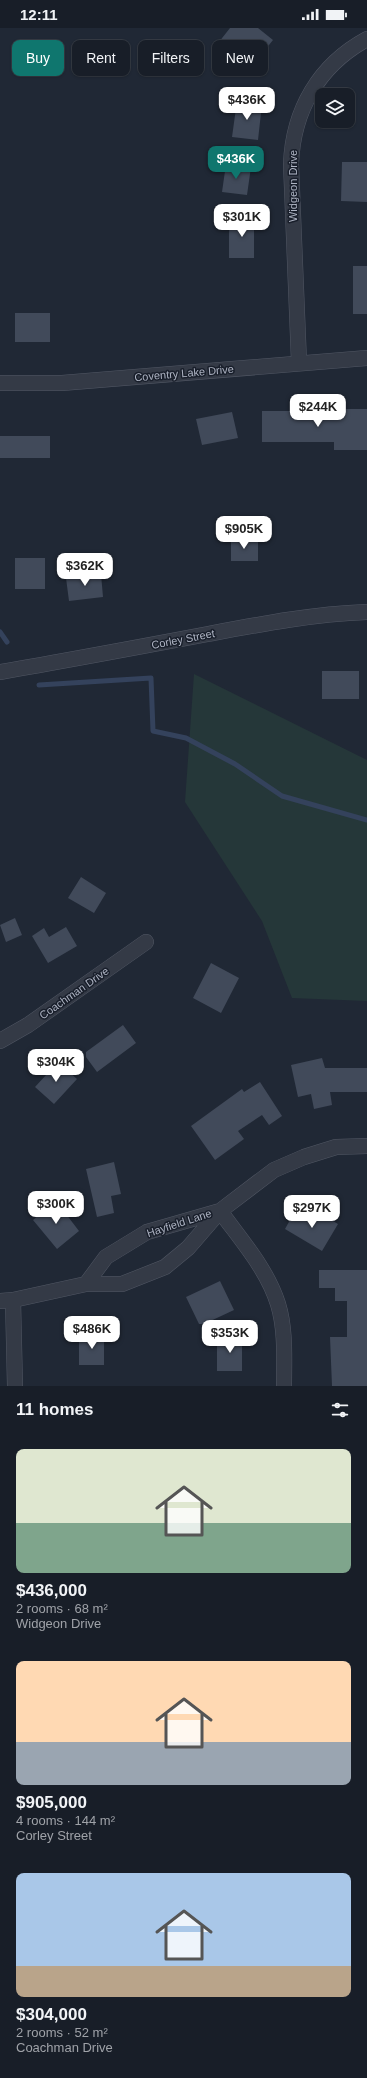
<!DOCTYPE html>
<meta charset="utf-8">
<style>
:root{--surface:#181e28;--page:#212730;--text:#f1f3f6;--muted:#9fa2a8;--line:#363c45;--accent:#0f766e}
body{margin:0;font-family:Helvetica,sans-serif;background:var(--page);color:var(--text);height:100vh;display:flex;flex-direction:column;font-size:15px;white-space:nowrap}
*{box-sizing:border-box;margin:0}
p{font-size:13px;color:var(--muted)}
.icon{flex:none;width:22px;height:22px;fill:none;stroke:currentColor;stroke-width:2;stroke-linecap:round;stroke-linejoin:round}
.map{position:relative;height:1358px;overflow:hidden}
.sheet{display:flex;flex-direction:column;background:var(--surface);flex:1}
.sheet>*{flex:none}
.hud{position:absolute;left:12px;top:12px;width:343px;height:36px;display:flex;gap:8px}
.controls{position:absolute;left:315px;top:60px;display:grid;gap:8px}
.controls a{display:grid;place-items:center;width:40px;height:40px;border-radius:8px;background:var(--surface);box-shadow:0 1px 3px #0004,0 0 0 1px var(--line);font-size:20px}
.price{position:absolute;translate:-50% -34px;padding:0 9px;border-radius:8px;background:#fff;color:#222;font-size:13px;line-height:26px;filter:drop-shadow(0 1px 2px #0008)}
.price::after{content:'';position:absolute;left:50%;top:24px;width:12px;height:9px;margin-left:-6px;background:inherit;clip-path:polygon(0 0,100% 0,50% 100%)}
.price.on{background:var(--accent);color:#fff}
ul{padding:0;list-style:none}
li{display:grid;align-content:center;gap:8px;height:212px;padding:0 16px}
li span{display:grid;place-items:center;height:124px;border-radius:8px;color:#555}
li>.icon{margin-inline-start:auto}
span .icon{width:72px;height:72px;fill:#fffc;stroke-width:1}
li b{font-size:17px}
h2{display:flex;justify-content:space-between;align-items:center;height:48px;padding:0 16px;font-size:17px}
.tag{padding:0 14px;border-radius:8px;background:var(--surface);box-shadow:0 1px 3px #0004,0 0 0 1px var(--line);font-size:14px;line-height:36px}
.tag.on{background:var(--accent);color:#fff}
.status{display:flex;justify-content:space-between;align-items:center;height:28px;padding:0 20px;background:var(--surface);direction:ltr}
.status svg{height:11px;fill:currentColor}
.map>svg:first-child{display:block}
.green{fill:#253739}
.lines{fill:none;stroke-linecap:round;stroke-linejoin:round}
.stream{stroke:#34425c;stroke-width:5}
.building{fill:#414a5a}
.minor-casing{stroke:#515764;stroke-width:16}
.minor{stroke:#343a46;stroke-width:15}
.labels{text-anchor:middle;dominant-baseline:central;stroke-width:3;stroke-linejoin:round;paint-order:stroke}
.street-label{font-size:11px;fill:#aeb4c3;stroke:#191f2b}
</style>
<div class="status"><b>12:11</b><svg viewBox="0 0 49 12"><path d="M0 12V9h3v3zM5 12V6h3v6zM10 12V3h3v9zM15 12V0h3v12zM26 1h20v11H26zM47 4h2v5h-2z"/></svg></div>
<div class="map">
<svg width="367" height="1358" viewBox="0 0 367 1358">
<rect width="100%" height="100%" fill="#202835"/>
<path class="green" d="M 194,646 L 367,732 L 367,973 L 292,970 L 262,893 L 185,774 Z"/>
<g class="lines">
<path class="stream" d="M 0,604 L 7,614
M 39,657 L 151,650 L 153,703 L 186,710 L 235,736 L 282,768 L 367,792"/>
</g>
<path class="building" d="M 230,0 L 258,0 L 273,12 L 261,27 L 253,20 L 238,37 L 215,19 Z
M 237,73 L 262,76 L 258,112 L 232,109 Z
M 342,134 L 367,134 L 367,174 L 341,173 Z
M 226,136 L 251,139 L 247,167 L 222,164 Z
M 229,189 L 254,189 L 254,230 L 229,230 Z
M 353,238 L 367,238 L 367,286 L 353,286 Z
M 15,285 L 50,285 L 50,314 L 15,314 Z
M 334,381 L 367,381 L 367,422 L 334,422 L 334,414 L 262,414 L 262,383 L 334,383 Z
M 232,384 L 238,410 L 202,417 L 196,391 Z
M 0,408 L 50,408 L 50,430 L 0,430 Z
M 231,510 L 258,510 L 258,533 L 231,533 Z
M 15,530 L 45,530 L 45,561 L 15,561 Z
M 101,546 L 103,569 L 69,573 L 66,550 Z
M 322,643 L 359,643 L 359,671 L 322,671 Z
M 81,849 L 106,865 L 94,885 L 68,870 Z
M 15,890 L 22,907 L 6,914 L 0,897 Z
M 66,899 L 77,918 L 48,935 L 32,908 L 44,900 L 49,909 Z
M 211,935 L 239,950 L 221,985 L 193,970 Z
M 123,997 L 136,1015 L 97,1044 L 86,1029 L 86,1024 Z
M 322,1030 L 325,1040 L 367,1040 L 367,1064 L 330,1064 L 332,1077 L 314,1081 L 311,1066 L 298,1069 L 291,1037 Z
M 58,1034 L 77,1051 L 54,1076 L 35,1059 Z
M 260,1054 L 282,1088 L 269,1097 L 262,1087 L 238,1103 L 244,1111 L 215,1132 L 191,1098 L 242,1061 L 244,1064 Z
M 114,1134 L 121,1166 L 111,1168 L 114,1185 L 97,1189 L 86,1141 Z
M 56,1173 L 79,1203 L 57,1221 L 33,1192 Z
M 295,1183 L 311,1193 L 316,1183 L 338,1196 L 322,1223 L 285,1201 Z
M 319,1242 L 367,1242 L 367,1358 L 332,1358 L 330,1309 L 347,1309 L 347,1273 L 335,1273 L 335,1260 L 319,1260 Z
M 220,1253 L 234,1282 L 204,1296 L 199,1296 L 186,1269 Z
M 79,1306 L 104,1306 L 104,1337 L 79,1337 Z
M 217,1308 L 242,1308 L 242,1343 L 217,1343 Z"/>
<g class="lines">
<g class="minor-casing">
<path id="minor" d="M 299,334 L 291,136 C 293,82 319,37 367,11
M 0,355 L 62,355 L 367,330
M 0,644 C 70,632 139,619 208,606 C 261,596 313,586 367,584
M 0,1013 L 28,997 L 146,914
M 220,1183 C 241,1212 267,1241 278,1276 C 286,1302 284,1331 284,1358
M 86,1256 L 106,1229 L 147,1204 L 220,1183
M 13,1272 L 15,1358
M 0,1273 L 13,1272 L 86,1256 L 122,1256 L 165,1239 L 188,1220 L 220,1183 L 274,1142 L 304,1129 L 336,1119 L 367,1118"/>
</g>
<use href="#minor" class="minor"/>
</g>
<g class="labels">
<g class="street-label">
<text transform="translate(293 158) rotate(-90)">Widgeon Drive</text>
<text transform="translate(184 345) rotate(-5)">Coventry Lake Drive</text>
<text transform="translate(183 611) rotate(-11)">Corley Street</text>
<text transform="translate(74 965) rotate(-35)">Coachman Drive</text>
<text transform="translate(179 1195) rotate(-18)">Hayfield Lane</text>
</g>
</g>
</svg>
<div class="controls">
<a><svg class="icon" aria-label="layers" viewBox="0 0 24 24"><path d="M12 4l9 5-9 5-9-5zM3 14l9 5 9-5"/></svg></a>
</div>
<b class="price" style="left:247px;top:93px">$436K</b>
<b class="price on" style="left:236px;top:152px">$436K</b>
<b class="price" style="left:242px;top:210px">$301K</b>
<b class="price" style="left:318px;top:400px">$244K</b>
<b class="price" style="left:244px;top:522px">$905K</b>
<b class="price" style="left:85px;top:559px">$362K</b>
<b class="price" style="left:56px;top:1055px">$304K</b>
<b class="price" style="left:56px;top:1197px">$300K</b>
<b class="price" style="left:312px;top:1201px">$297K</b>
<b class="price" style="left:92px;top:1322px">$486K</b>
<b class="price" style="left:230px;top:1326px">$353K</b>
<div class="hud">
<a class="tag on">Buy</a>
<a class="tag">Rent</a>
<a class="tag">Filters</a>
<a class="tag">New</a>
</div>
</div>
<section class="sheet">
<h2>11 homes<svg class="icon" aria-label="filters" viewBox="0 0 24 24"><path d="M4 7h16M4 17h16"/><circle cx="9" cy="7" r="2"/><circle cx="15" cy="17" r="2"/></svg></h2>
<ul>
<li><span style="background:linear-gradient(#dfe7d0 60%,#7fa58c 0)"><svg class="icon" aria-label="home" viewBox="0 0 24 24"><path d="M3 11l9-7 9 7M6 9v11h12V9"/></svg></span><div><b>$436,000</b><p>2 rooms · 68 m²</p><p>Widgeon Drive</p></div></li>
<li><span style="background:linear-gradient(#ffd9b3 65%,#9aa5b1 0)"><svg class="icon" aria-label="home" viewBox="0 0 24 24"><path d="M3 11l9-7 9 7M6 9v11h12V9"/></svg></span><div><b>$905,000</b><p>4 rooms · 144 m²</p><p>Corley Street</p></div></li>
<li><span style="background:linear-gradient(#a9c7e8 75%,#b9a48a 0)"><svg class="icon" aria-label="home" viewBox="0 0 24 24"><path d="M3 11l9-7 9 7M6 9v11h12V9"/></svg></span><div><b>$304,000</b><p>2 rooms · 52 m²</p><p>Coachman Drive</p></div></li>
</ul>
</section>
